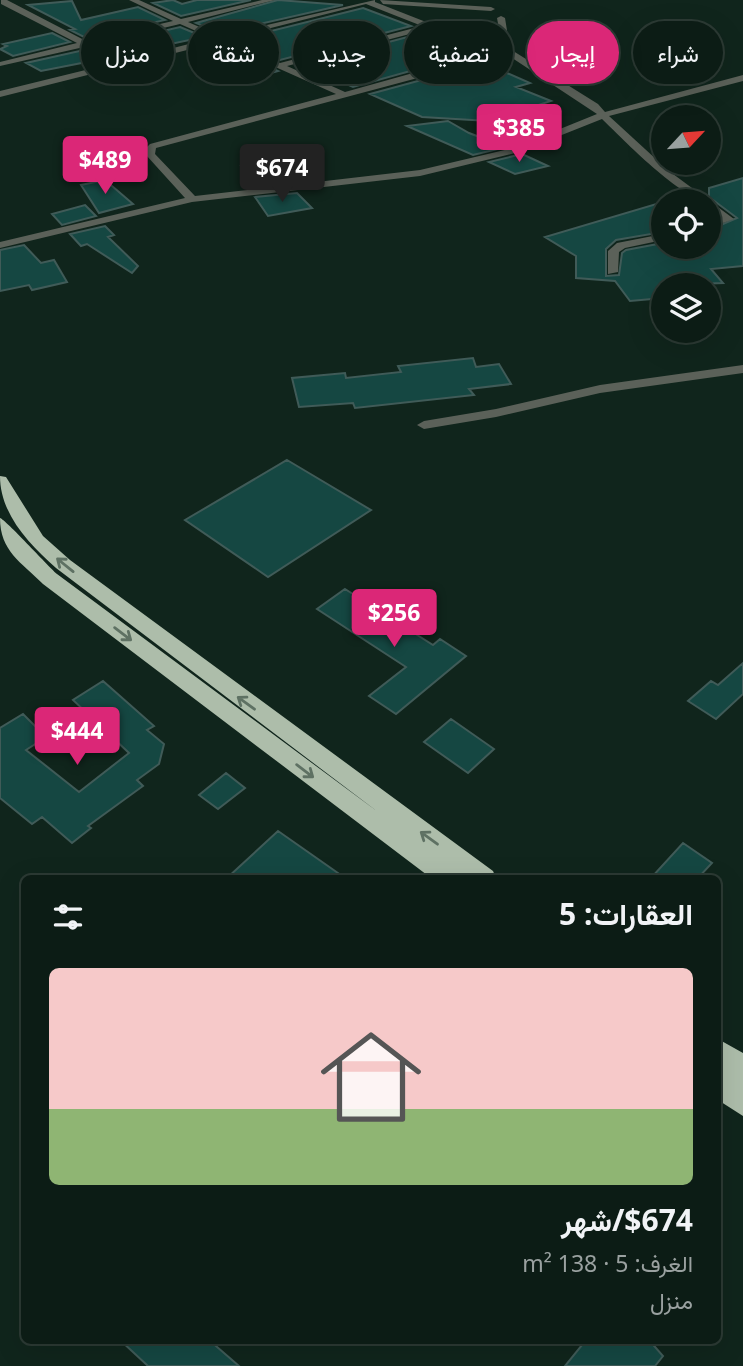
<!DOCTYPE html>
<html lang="ar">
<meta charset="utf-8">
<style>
:root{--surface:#0c1c15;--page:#1a2922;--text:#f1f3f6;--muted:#9aa1a0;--line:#2c3a34;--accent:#db2777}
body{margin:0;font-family:"Noto Sans",Vazirmatn,sans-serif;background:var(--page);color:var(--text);direction:rtl;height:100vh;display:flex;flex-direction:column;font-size:26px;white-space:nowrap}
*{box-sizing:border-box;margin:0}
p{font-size:23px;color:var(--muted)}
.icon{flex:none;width:38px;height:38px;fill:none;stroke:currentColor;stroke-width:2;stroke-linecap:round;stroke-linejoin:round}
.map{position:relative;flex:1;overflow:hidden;direction:ltr}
.sheet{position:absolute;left:21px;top:875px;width:700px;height:469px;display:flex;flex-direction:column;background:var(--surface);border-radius:10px;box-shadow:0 7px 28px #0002,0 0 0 2px var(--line);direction:rtl}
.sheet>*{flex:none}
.banner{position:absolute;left:21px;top:21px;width:702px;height:63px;direction:rtl;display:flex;gap:14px}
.needle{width:46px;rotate:64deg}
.tools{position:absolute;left:651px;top:105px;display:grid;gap:14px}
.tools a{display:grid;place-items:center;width:70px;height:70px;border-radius:50%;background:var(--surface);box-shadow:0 7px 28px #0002,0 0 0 2px var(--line);font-size:35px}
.price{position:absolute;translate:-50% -60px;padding:0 16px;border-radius:7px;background:var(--accent);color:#fff;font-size:23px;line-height:46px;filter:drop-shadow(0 2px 4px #0008)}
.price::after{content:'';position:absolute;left:50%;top:42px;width:21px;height:16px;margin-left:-10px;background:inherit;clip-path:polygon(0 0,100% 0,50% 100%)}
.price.current{background:#222;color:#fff}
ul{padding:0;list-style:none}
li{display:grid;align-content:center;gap:14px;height:371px;padding:0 28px}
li+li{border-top:2px solid var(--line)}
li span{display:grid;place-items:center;height:217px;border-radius:10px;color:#555}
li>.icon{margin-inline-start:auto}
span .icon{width:126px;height:126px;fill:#fffc;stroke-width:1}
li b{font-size:30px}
h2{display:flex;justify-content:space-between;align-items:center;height:84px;padding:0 28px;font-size:30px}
.tag{padding:0 24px;border-radius:32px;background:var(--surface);box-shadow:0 7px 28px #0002,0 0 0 2px var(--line);font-size:24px;line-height:63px}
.tag.current{background:var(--accent);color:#fff}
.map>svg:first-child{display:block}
.building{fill:#154742;stroke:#405b58;stroke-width:2}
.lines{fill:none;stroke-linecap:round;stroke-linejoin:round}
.street{fill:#5b6159;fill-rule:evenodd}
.highway{fill:#adbdaa;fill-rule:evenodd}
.oneway{stroke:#5e7163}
</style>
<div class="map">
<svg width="743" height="1366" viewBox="0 0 743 1366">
<rect width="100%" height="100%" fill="#10251c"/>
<path class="building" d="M 173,0 L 182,4 L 197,0 L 251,0 L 181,16 L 153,3 Z
M 278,0 L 343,5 L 220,33 L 196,23 Z
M 72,1 L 81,20 L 138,7 L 165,20 L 86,38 L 70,30 L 75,29 L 28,5 Z
M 363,8 L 411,26 L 280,60 L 235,40 Z
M 180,27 L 204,37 L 118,55 L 99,46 Z
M 426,32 L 475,53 L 353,87 L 303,65 L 295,67 Z
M 52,33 L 70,42 L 13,56 L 0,49 L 7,46 L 3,44 Z
M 219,45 L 278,71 L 264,75 L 200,50 Z
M 84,50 L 102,59 L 41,71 L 26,63 Z
M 484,63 L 530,83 L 516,87 L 551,101 L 489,121 L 422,117 L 370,94 Z
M 448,121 L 469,133 L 506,147 L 473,155 L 407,126 Z
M 522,154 L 548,166 L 515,174 L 489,162 Z
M 268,163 L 287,183 L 250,187 L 241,166 Z
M 743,178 L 743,266 L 711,269 L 723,283 L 663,285 L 663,298 L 630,301 L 615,281 L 576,278 L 576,256 L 545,237 L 663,202 L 663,232 L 616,240 L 606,249 L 606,276 L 619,275 L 622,253 L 626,250 L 663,243 L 663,247 L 709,247 L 709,230 L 737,218 L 709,197 L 709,188 Z
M 105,180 L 133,204 L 99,213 L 81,185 Z
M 297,193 L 312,208 L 268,216 L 255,197 Z
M 85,205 L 96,216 L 62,225 L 52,214 Z
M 105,226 L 114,235 L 108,237 L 138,266 L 132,273 L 87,244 L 81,246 L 70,234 Z
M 24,245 L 41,263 L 54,260 L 67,282 L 32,290 L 29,285 L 0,291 L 0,250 Z
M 473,358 L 476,367 L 499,364 L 511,384 L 469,389 L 474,395 L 355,408 L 353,403 L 299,407 L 292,378 L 345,373 L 346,378 L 401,372 L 398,366 Z
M 287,460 L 371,510 L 268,577 L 185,520 Z
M 345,589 L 433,645 L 440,639 L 466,656 L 396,714 L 369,696 L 406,667 L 317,609 Z
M 743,663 L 743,694 L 716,719 L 688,701 L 711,681 L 718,685 Z
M 103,681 L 154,726 L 147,730 L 164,744 L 159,764 L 137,780 L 143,786 L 88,826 L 91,828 L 72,843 L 42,817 L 32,824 L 0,798 L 0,728 L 23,714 L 46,737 L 26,750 L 79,792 L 129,753 L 73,700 Z
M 451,719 L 494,749 L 468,773 L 424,742 Z
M 226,773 L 245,788 L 218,809 L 199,795 Z
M 278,831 L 345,878 L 227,878 Z
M 683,843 L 712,863 L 698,878 L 651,878 Z
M 120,1340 L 209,1340 L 239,1366 L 148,1366 Z
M 586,1340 L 649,1340 L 663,1356 L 655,1366 L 565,1366 Z"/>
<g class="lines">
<path class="street" d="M 1,0 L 7,0 L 86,41 L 173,21 L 129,0 L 139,0 L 181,19 L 262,0 L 275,0 L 188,22 L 220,36 L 375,0 L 375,2 L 477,42 L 490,54 L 485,60 L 156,148 L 155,154 L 195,196 L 420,170 L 513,148 L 597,114 L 503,52 L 497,18 L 501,16 L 505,18 L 510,49 L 598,104 L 605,112 L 743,75 L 743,81 L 609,116 L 669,171 L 734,219 L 709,228 L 709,222 L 721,218 L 709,209 L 709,201 C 682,201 623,139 602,119 L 519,152 L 420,176 L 192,202 L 0,248 L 0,242 L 185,198 L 146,155 L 144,150 L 150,144 L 336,94 L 219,42 L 0,97 L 0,91 L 114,63 L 84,47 L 0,66 L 0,62 L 77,43 L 1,4 ZM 366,4 L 422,26 L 280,63 L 227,39 ZM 180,24 L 212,38 L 123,61 L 92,45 ZM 429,29 L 471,46 L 481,54 L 345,92 L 287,66 Z
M 380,0 L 491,7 L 495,9 L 491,11 L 383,4 Z
M 663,234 L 663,240 L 625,248 L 619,252 L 618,272 L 608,274 L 608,251 L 617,243 Z
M 743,365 L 743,373 L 600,393 L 496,417 L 424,429 L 417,425 L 424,421 L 496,409 L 600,385 Z"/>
<path class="highway" d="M 0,476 L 6,477 L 43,536 L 70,560 L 493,871 L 496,878 L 466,878 L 459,873 L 461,878 L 431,878 L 43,584 C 21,562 0,551 0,518 C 6,520 47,565 57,574 L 378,812 L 56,568 C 29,544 0,514 0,476 Z
M 718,1039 L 743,1053 L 743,1116 L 718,1100 Z"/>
</g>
<defs><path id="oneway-shaft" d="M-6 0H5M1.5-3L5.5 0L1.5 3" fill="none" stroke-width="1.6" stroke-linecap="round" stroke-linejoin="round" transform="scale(1.75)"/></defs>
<g class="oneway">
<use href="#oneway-shaft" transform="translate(65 565) rotate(-141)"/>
<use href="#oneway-shaft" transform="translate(123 634) rotate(37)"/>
<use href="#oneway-shaft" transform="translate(246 703) rotate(-144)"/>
<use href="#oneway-shaft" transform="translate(305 771) rotate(37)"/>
<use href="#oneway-shaft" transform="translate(429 838) rotate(-144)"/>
</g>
</svg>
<div class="tools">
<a><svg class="needle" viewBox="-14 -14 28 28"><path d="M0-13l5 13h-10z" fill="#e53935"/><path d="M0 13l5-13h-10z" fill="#9aa1a0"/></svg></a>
<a><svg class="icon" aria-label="locate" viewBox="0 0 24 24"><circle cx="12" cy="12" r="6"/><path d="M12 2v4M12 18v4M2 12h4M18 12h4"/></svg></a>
<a><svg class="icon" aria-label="layers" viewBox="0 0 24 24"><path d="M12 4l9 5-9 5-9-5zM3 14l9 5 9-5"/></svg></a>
</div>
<b class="price" style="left:519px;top:164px">$385</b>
<b class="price" style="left:105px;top:196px">$489</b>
<b class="price current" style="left:282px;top:204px">$674</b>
<b class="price" style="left:394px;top:649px">$256</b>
<b class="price" style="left:77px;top:767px">$444</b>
<div class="banner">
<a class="tag">شراء</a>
<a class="tag current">إيجار</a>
<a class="tag">تصفية</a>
<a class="tag">جديد</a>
<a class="tag">شقة</a>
<a class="tag">منزل</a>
</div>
<section class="sheet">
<h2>العقارات: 5<svg class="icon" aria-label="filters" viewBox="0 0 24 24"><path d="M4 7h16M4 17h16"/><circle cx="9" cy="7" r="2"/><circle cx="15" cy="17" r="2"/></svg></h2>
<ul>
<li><span style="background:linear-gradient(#f6c9c9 65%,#8fb573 0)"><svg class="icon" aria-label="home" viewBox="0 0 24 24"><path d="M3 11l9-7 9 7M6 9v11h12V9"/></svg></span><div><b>$674/شهر</b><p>الغرف: 5 · 138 m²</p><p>منزل</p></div></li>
</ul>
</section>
</div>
